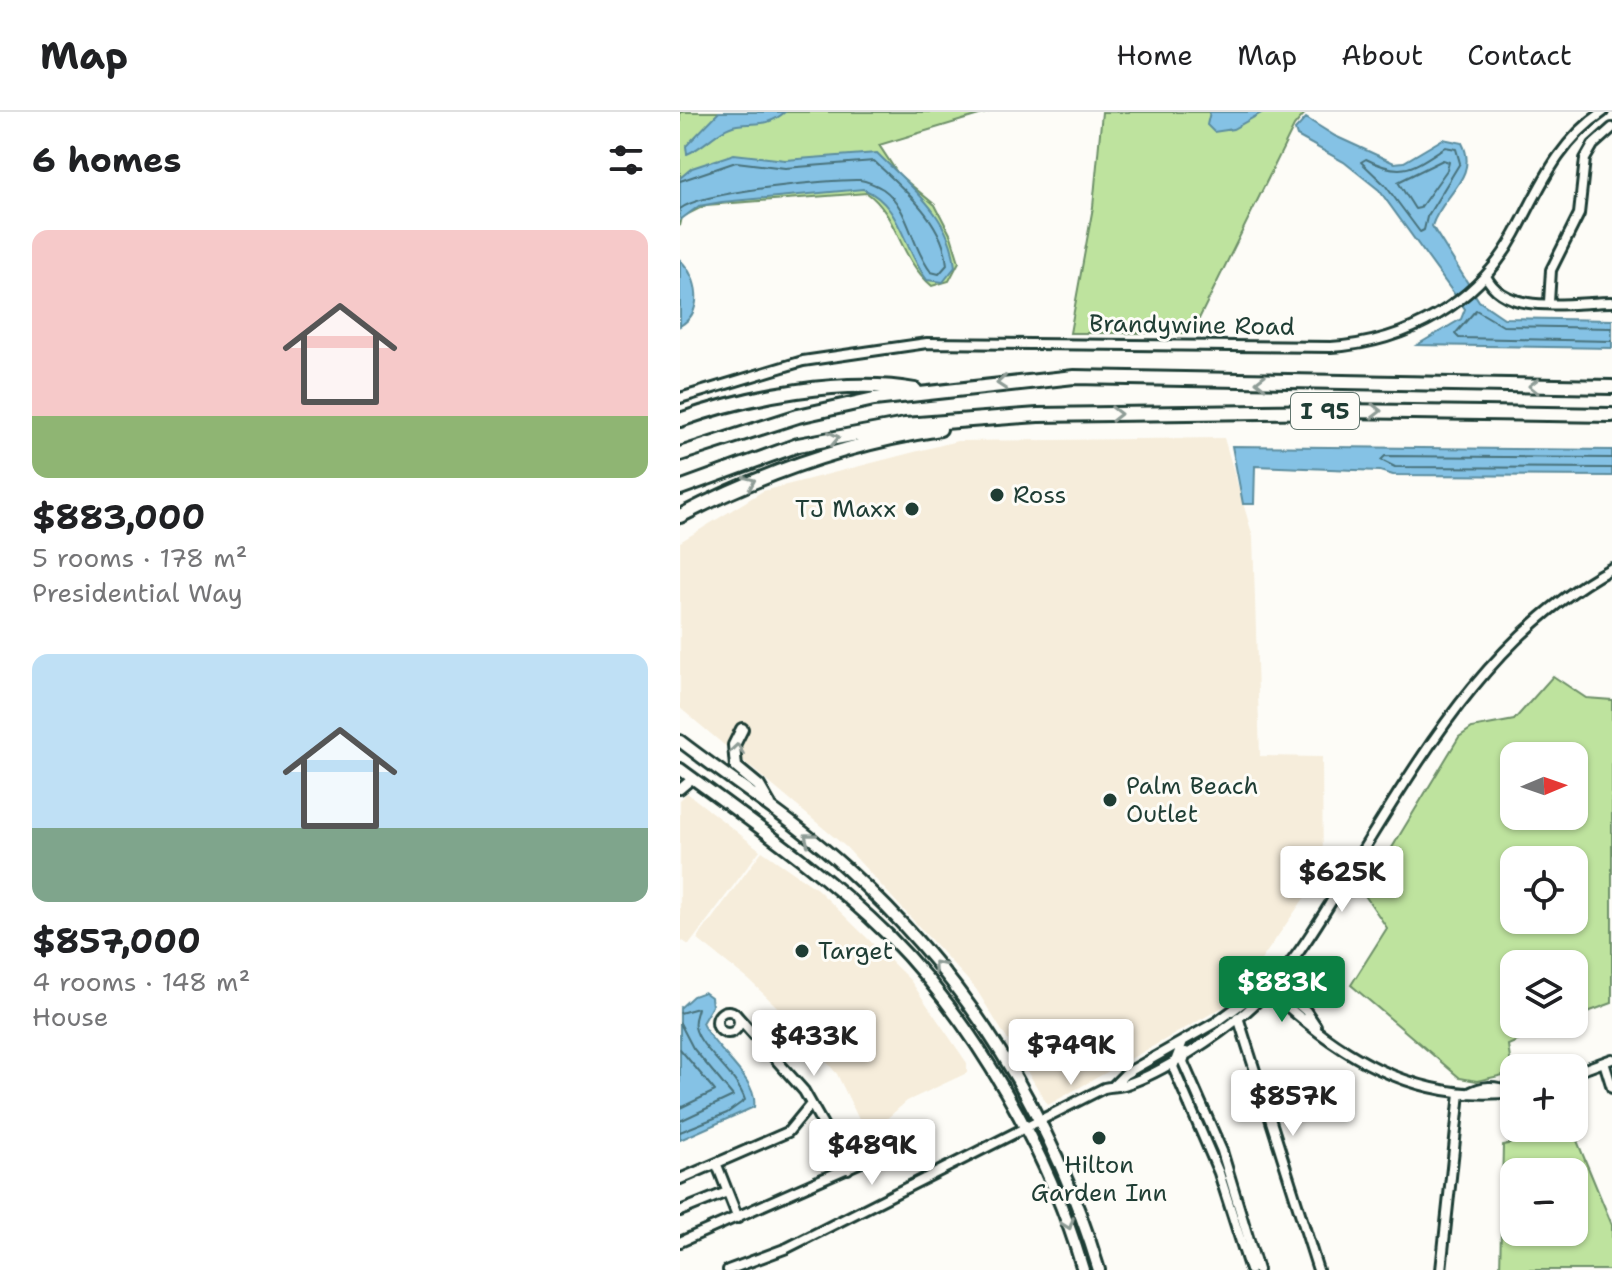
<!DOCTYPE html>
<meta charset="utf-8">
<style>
:root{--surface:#fff;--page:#f2f2f2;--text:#202124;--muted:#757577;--line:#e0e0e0;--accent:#0b8043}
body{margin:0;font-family:"Shantell Sans",sans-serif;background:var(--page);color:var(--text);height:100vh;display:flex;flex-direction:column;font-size:30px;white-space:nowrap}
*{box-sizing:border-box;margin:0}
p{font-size:26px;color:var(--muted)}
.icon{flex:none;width:44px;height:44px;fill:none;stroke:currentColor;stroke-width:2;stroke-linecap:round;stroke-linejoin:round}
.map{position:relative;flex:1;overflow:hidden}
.sheet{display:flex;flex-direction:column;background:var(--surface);width:680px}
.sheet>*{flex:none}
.needle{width:52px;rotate:88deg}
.buttons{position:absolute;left:820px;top:630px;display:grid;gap:16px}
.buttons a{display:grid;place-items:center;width:88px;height:88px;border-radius:16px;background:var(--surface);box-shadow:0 2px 6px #0004;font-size:40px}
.price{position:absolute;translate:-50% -68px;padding:0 18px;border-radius:8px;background:#fff;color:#222;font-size:26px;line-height:52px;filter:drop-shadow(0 2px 4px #0008)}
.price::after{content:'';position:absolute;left:50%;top:48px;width:24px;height:18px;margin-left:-12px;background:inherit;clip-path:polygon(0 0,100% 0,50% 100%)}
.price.selected{background:var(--accent);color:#fff}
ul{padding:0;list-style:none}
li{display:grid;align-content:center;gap:16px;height:424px;padding:0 32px}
li span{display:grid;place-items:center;height:248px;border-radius:16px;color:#555}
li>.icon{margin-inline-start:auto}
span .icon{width:144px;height:144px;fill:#fffc;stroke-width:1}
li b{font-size:34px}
h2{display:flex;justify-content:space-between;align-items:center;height:96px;padding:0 32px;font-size:34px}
header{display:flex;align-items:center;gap:48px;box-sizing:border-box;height:112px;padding:0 40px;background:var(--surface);border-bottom:2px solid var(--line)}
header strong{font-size:38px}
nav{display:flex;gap:44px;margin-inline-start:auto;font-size:28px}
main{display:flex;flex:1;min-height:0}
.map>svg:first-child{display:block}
.built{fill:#f6eddb}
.green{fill:#bee39e;stroke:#6e9069;stroke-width:2;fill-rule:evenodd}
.water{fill:#85c2e5;stroke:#5c8d9e;stroke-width:2}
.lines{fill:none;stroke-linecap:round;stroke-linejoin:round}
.shore{stroke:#48727b;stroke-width:2}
.minor-casing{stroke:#1f3d34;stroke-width:14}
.major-casing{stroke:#1f3d34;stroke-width:16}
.highway-casing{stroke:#1f3d34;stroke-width:18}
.minor{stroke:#fdfcf7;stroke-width:8}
.major{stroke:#fdfcf7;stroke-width:10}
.highway{stroke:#fdfcf7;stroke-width:12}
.oneway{stroke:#8e9c96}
.poi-dot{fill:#1f3d34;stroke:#fdfcf7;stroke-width:3}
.labels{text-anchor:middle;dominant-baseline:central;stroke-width:6;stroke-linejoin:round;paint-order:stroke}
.shield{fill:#fdfcf7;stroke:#62766e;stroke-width:2}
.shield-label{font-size:22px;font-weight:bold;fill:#1f3d34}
.street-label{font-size:24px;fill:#1f3d34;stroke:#fdfcf7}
.poi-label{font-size:24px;fill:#1f3d34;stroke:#fdfcf7;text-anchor:start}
</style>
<header>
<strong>Map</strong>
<nav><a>Home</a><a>Map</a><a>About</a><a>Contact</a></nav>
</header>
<main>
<section class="sheet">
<h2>6 homes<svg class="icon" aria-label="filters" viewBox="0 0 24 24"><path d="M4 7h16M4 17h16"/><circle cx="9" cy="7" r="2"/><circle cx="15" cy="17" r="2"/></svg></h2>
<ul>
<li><span style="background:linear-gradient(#f6c9c9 75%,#8fb573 0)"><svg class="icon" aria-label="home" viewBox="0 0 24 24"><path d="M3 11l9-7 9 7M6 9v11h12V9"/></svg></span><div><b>$883,000</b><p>5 rooms · 178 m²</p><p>Presidential Way</p></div></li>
<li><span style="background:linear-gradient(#bfe0f5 70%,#7fa58c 0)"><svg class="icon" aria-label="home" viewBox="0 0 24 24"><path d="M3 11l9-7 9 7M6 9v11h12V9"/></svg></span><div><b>$857,000</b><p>4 rooms · 148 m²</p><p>House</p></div></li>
</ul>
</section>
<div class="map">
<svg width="932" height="1158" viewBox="0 0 932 1158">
<rect width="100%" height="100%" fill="#fdfcf7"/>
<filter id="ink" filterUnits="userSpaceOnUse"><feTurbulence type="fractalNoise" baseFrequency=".0125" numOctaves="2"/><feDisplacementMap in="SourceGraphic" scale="16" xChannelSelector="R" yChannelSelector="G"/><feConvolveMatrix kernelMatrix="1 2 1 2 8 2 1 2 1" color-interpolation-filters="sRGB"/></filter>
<g filter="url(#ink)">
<path class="built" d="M 544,326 L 573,425 L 580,644 L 642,645 L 643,759 L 552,890 L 368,993 L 296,877 L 166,735 L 0,596 L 0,430 L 83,379 L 277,329 Z
M 7,681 L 80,738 L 9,833 L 0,827 L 0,688 Z
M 82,739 L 137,777 L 230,868 L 287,951 L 287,961 L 227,989 L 187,1024 L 157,962 L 115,912 L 69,868 L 17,827 Z"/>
<path class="green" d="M 0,0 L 309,0 L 199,33 L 218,62 L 255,93 L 271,124 L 279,150 L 269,169 L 252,174 C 218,145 218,103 187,81 L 26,93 L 2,105 L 0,114 Z
M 422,0 L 626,0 L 614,14 L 512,221 L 390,221 L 413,95 Z
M 873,564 L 906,586 L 932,588 L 932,891 L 894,905 L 894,852 L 834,852 L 834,912 L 877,912 L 828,933 L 832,961 L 797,969 L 780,966 L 671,873 L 707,816 L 684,782 L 779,625 L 792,616 L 834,608 ZM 834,644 L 894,644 L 894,704 L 834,704 ZM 834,748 L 894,748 L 894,808 L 834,808 Z
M 893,1019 L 932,1113 L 932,1158 L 820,1158 L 823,1033 ZM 834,1060 L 894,1060 L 894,1120 L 834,1120 Z"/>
<path class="water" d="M 39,0 L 105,0 C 87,15 78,10 57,13 C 39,16 25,35 7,42 L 6,34 Z
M 530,0 L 583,0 L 553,17 L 534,20 L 527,13 Z
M 626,6 L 655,24 L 714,51 L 724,50 L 763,27 L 782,31 C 800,65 761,84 752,114 L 799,189 L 824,206 L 932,208 L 932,236 L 737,233 L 781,207 L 785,197 L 699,78 L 664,50 L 617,24 L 615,18 Z
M 197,41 C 230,74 271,104 275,155 L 263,170 L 247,168 C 223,137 221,92 183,77 L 42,90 L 19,94 L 0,108 L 0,66 L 12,56 L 54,42 L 105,48 Z
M 0,148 C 18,165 25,199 0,214 Z
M 552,334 L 932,338 L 932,364 L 713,363 L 700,359 L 575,354 L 574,392 L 563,392 Z
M 24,880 L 31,885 L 32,894 L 22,911 C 32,936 79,967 74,995 L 0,1028 L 0,896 L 13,884 Z"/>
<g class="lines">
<path class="shore" d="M 765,35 L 776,37 L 780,51 L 747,105 L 744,118 L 740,120 L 705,73 L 681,50 L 686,47 C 723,66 732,56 765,35 Z
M 763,48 L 769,50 L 767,58 L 740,96 L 735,97 L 718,70 Z
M 0,69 L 56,50 L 105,56 L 194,49 C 223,77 264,109 267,153 L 259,162 L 251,160 C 231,135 229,95 203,77 C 196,73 188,69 180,68 C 150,67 20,80 0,97
M 932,216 L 823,214 L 796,198 L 775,222 L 779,226 L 932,229
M 932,346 L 705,344 L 701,348 L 715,355 L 932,356
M 0,901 L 18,896 C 17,902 13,908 15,915 C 20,938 56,960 65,988 L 47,1001 L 0,1020
M 0,911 L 13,936 L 53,984 L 0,1009
M 0,937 L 35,979 L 0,996"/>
<g class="minor-casing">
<path id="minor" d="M 806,164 C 825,205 894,190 932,190
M 869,190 L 871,158 L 899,102 L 905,47 L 913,33 L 932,16
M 0,286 L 123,249 L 247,231 L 651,235 C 727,230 798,191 835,122 C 860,76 877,31 923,0
M 0,677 L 13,666
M 593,870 L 626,899 L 636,914
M 588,876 C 655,942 735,992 834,980
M37 910a11 11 0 1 1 22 0a11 11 0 1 1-22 0Z
M 58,905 L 124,979 L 168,1057
M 558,905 L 638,1158
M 503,929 L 493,955 L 539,1061 L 570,1158
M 506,940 L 503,950 L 542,1039 L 578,1158
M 924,950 L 932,976
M 894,961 L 932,947
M 434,973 L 445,962 L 538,909 L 572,884 L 582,882
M 787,982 C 803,973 815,973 831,980
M 37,1053 L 58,1106
M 0,1067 L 108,1020 L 131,992
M 0,1099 L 47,1080
M 0,1130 L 181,1050
M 48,1158 L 107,1136 L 424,976 C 432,974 439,975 447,972 C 482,961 538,924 566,900 C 612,860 644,801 676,749 C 745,638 813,520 932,456
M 761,1158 L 780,981"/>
</g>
<g class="major-casing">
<path id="major" d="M 62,617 L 54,633 L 56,655 L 79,674 L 90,693
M 0,629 C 56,672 116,710 168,758 C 289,868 372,1003 419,1158
M 0,657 C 72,710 145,761 209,824 C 295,911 369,1041 403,1158"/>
</g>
<g class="highway-casing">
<path id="highway" d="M 0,308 C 67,284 165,265 235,278
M 0,342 L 118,304 L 194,287 L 394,265 L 932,275
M 0,376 L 118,333 L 225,313 L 358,303 L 662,299 L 932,303
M 0,404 C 83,361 168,331 260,317"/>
</g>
<use href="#minor" class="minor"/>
<use href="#major" class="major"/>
<use href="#highway" class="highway"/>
</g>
<defs><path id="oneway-chevron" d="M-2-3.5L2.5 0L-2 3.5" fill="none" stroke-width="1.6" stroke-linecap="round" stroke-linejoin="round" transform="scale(2)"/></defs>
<g class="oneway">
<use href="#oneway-chevron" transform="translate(581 270) rotate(-179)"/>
<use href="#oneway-chevron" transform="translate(322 271) rotate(175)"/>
<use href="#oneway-chevron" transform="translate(854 274) rotate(-179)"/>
<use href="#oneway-chevron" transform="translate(696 299) rotate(1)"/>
<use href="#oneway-chevron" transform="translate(436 302) rotate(-1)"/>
<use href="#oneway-chevron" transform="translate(154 326) rotate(-12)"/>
<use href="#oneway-chevron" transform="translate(70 370) rotate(-24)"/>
<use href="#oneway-chevron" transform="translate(57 637) rotate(-82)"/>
<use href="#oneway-chevron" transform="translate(129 726) rotate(-141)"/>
<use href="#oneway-chevron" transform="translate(258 854) rotate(-130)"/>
<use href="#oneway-chevron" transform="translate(388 1112) rotate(70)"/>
</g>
</g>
<g class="poi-dot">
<circle cx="317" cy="383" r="8"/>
<circle cx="232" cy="397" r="8"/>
<circle cx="430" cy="688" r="8"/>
<circle cx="122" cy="839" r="8"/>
<circle cx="419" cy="1026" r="8"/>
</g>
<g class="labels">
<rect class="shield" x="611" y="281" width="68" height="36" rx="6"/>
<g class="shield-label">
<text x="645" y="299">I 95</text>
</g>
<g class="street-label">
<text transform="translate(512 213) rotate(1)">Brandywine Road</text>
</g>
<g class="poi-label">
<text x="333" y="383">Ross</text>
<text x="216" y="397" text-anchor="end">TJ Maxx</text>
<text x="446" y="674">Palm Beach<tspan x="446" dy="28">Outlet</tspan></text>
<text x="138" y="839">Target</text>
<text x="419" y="1053" text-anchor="middle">Hilton<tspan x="419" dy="28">Garden Inn</tspan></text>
</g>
</g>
</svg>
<div class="buttons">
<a><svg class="needle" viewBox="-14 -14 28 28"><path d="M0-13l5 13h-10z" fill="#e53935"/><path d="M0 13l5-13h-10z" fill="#757577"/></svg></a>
<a><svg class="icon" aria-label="locate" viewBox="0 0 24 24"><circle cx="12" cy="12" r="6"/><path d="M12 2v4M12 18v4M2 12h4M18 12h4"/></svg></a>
<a><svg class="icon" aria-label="layers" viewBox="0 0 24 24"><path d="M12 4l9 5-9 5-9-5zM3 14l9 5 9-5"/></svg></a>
<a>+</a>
<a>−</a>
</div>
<b class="price" style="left:662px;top:802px">$625K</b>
<b class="price selected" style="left:602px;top:912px">$883K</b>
<b class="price" style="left:134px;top:966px">$433K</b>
<b class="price" style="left:391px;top:975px">$749K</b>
<b class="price" style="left:613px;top:1026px">$857K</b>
<b class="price" style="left:192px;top:1075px">$489K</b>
</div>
</main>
